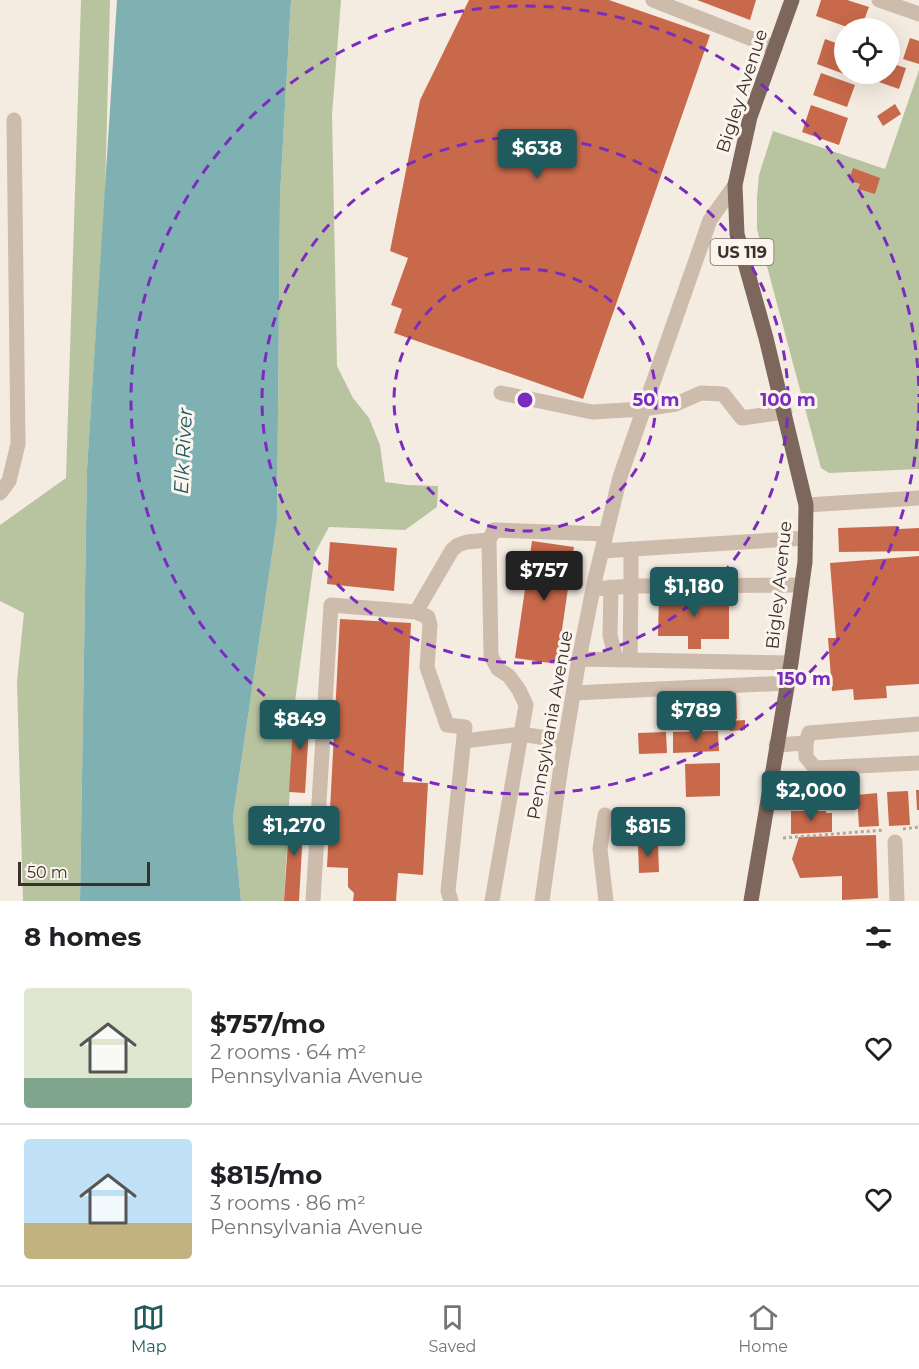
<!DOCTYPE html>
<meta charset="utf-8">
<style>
:root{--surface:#fff;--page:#f6f6f6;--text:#202124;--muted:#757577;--line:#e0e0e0;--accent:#1f5a5e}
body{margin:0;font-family:Montserrat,sans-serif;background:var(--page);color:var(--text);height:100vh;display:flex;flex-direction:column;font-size:22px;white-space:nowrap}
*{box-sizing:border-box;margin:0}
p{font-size:20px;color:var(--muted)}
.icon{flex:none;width:33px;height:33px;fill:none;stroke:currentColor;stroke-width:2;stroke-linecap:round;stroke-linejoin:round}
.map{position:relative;height:901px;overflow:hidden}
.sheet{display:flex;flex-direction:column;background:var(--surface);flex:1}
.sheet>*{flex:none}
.buttons{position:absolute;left:834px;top:18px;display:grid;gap:12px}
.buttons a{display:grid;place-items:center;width:66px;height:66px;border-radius:50%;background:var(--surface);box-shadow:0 6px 24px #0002;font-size:30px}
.scale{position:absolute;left:18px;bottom:15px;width:132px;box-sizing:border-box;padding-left:6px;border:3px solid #3b302b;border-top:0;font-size:16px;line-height:21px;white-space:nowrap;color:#3b302b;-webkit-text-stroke:4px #fbf5ee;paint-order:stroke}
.price{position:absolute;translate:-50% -51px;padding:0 14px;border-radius:6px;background:var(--accent);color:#fff;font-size:20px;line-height:39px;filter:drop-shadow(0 2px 3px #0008)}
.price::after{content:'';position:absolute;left:50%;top:36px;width:18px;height:14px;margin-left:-9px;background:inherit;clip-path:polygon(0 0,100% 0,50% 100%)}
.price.on{background:#222;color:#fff}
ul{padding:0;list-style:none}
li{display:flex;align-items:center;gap:18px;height:150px;padding:0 24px}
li+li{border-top:2px solid var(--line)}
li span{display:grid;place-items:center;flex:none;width:168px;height:120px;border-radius:6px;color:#555}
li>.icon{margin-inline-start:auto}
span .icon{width:72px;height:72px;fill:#fffc;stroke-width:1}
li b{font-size:26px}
h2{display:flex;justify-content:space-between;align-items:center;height:72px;padding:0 24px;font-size:26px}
.tab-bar{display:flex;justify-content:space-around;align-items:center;height:84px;border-top:2px solid var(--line);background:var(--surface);font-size:16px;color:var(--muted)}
.tab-bar a{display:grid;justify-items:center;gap:3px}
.tab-bar .on{color:var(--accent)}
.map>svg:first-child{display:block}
.green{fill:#b8c4a0}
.water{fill:#7fb0b2}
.building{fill:#c8694b}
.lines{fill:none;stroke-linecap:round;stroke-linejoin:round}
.path{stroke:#b9a596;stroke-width:3;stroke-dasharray:3 3;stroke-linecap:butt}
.minor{stroke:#cdbbac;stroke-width:15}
.major{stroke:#7d675c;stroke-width:15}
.ring{fill:none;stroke:#7b2cbf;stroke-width:3;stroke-dasharray:10 8}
.labels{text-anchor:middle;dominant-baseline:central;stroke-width:6;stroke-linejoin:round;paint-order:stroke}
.shield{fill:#fbf5ee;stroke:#756b66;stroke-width:1.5}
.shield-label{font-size:16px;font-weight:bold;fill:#3b302b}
.street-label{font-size:18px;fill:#3b302b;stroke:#fbf5ee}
.water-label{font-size:20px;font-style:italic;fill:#1f5a5e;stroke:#fbf5ee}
.centre{fill:#7b2cbf;stroke:#fbf5ee;stroke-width:3}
.ring-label{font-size:18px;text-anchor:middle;font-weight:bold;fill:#7b2cbf;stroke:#fbf5ee;stroke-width:6;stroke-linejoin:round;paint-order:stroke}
</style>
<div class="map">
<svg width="919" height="901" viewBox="0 0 919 901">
<rect width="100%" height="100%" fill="#f4ebe1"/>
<path class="green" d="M 81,0 L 110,0 L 105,196 L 87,469 L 80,901 L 23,901 L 17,681 L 24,613 L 0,601 L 0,525 L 66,478 Z
M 291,0 L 341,0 L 332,115 L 337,366 L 353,398 L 369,418 L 380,445 L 385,482 L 408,485 L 438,486 L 437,507 L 405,530 L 329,527 L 315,553 L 294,709 L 284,901 L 241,901 L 233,817 L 277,521 L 280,195 Z
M 919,70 L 919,469 L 829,473 L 821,468 L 757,229 L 757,197 L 759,175 L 773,131 L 885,169 Z"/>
<path class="water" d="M 117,0 L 291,0 L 280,195 L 277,521 L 233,817 L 241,901 L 80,901 L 87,469 Z"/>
<path class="building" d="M 469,0 L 609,0 L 710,35 L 583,399 L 394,333 L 402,309 L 391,305 L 408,258 L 390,251 L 420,100 Z
M 697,0 L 756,0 L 750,20 Z
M 821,0 L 847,0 L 869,7 L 861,28 L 850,28 L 816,16 Z
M 910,38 L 919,41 L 919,64 L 903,59 Z
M 825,39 L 844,46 L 844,74 L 817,64 Z
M 890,63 L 906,68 L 899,89 L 879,82 L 882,74 L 890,74 Z
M 821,73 L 855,85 L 847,107 L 813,95 Z
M 895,104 L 901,114 L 883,126 L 877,116 Z
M 811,105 L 848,118 L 839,145 L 802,132 Z
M 853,168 L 880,178 L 875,194 L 858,189 L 860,184 L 849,180 Z
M 898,526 L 899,529 L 919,528 L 919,551 L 839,552 L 838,528 Z
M 532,541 L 574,547 L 557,664 L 515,658 Z
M 330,542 L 397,548 L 394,591 L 327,584 Z
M 919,556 L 919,684 L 886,686 L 887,698 L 854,700 L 853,689 L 832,691 L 828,638 L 836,638 L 830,563 Z
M 659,595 L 729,596 L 729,639 L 701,639 L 701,649 L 688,649 L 688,636 L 658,636 Z
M 340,619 L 411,623 L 403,782 L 428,783 L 423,875 L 398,873 L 396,901 L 353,901 L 354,893 L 348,887 L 348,868 L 327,867 Z
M 736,689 L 737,719 L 682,722 L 681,692 Z
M 294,709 L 310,710 L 305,793 L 289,792 Z
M 745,720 L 745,730 L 730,731 L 730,721 Z
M 718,731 L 719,751 L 673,753 L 673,732 Z
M 666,732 L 667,753 L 639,754 L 638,733 Z
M 720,763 L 720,796 L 686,797 L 685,764 Z
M 916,790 L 919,790 L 919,810 L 917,810 Z
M 908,791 L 910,825 L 889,826 L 887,792 Z
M 877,793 L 879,826 L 859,827 L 857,795 Z
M 290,811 L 304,812 L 299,901 L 284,901 Z
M 791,811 L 826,811 L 826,813 L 832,813 L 832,832 L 791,834 Z
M 876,835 L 878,898 L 842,900 L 842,876 L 800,878 L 792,859 L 799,837 Z
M 658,844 L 659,872 L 639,873 L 638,845 Z"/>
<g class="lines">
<path class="path" d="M 903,829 L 919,827
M 783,838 L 884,830"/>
<path class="minor" d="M 653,0 L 775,48
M 879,0 L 919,14
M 501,393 L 592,412 L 643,409 L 676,404 L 701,393 L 723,394 L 742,418 L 785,412
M 0,493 L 9,481 L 18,444 L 14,120
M 806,505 L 919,498
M 602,551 L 806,538
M 611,587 L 610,635 L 616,660
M 594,589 L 631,586 L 631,549
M 416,612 L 452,550 L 458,545 L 467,542 L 489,540
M 579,659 L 791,663
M 630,660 L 631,586 L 802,585
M 574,693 L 787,683
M 464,741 L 521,734 L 565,741
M 806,743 L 806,757 L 815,768 L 919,763
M 776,745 L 806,743 L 809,733 L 919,724
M 605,815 L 600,849 L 606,901
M 895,842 L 897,901
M 313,901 L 331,605 L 416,612 L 428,617 L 430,625 L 427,667 L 447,725 L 465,727 L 448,891 L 451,901
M 492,901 L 526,705 L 519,690 L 509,676 L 498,669 L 491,656 L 489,540 L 494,530 L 606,534
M 542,901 L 561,766 L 579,659 L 595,579 L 620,477 L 710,220 L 735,185"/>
<path class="major" d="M 751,901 L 791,663 L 805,562 L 806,505 L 766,338 L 737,234 L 735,185 L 750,117 L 792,0"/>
</g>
<g class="ring">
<circle cx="525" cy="400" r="131"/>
<circle cx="525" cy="400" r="263"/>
<path d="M919 403A394 394 0 1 1 919 397"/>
</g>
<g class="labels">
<rect class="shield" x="710.5" y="239" width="63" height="26" rx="4.5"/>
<g class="shield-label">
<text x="742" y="252">US 119</text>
</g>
<g class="street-label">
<text transform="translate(742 91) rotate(-72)">Bigley Avenue</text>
<text transform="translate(779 585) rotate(-84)">Bigley Avenue</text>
<text transform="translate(550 725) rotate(-80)">Pennsylvania Avenue</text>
</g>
<g class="water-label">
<text transform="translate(183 451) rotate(-87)">Elk River</text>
</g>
</g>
<circle cx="525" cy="400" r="9" class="centre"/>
<g class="ring-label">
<text x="656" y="406">50 m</text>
<text x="788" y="406">100 m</text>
<text x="804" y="685">150 m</text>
</g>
</svg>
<div class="buttons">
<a><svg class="icon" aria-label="locate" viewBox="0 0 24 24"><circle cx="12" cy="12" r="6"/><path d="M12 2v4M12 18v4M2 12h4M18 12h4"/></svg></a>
</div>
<div class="scale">50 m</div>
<b class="price" style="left:537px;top:180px">$638</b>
<b class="price on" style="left:544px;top:602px">$757</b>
<b class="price" style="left:694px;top:618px">$1,180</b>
<b class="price" style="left:696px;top:742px">$789</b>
<b class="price" style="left:300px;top:751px">$849</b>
<b class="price" style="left:811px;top:822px">$2,000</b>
<b class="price" style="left:294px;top:857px">$1,270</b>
<b class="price" style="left:648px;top:858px">$815</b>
</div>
<section class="sheet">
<h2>8 homes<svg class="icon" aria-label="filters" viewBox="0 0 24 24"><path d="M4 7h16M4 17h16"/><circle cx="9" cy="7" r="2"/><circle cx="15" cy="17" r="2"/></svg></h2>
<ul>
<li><span style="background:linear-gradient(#dfe7d0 75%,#7fa58c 0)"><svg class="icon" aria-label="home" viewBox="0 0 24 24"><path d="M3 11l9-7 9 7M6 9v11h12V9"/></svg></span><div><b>$757/mo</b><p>2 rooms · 64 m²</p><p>Pennsylvania Avenue</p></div><svg class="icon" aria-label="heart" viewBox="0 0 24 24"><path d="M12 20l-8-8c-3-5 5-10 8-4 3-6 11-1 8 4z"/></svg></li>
<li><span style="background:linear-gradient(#bfe0f5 70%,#c2b280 0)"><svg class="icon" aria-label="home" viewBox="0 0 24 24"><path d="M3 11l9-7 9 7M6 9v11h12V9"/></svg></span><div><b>$815/mo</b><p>3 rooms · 86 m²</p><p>Pennsylvania Avenue</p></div><svg class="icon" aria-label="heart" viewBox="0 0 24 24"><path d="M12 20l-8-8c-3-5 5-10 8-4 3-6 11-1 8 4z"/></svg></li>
</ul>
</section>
<nav class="tab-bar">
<a class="on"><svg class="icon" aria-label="map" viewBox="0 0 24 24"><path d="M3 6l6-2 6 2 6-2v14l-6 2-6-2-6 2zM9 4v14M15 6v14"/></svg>Map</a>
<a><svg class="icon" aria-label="saved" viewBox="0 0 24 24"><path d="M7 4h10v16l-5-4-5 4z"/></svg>Saved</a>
<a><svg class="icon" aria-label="home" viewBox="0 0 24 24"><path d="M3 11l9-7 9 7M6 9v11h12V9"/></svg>Home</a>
</nav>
